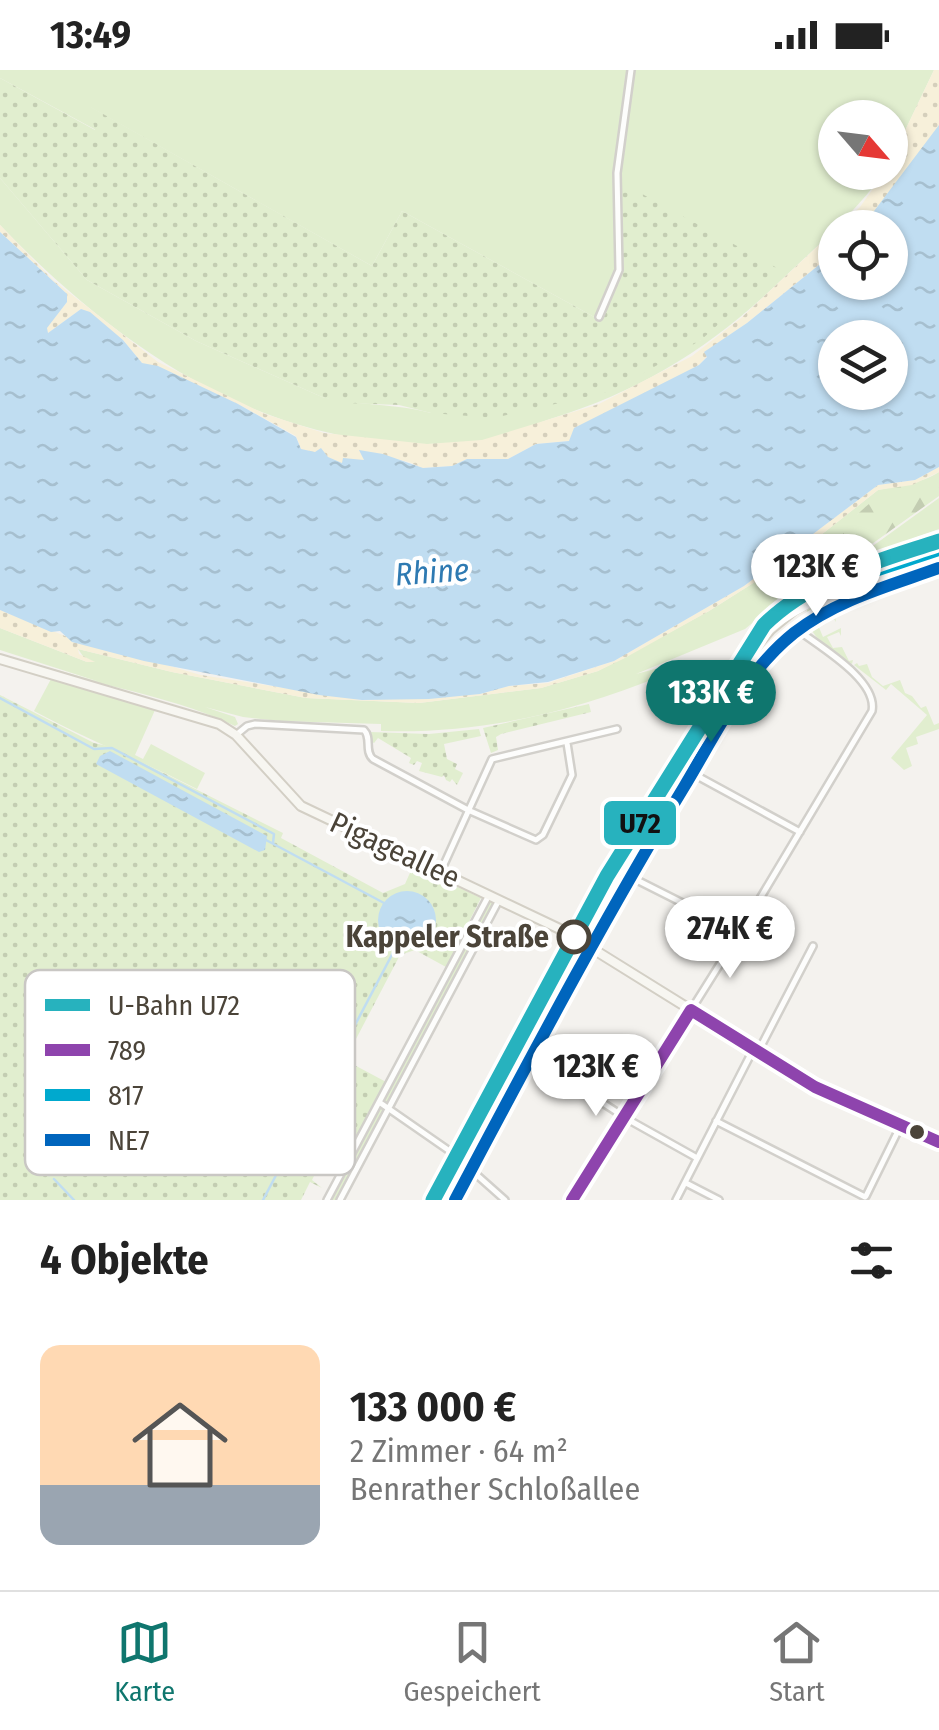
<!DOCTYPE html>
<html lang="de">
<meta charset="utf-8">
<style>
:root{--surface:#fff;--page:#f6f6f6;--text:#222;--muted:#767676;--line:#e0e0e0;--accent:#0f766e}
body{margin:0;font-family:"Fira Sans Condensed",sans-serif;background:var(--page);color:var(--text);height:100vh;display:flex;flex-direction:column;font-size:38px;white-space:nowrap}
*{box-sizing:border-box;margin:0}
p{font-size:32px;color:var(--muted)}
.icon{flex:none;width:55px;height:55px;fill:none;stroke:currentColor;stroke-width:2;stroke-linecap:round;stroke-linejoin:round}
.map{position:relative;height:1130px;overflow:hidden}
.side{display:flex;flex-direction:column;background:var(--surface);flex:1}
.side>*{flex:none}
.needle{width:65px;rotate:118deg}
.buttons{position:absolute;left:818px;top:30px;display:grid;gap:20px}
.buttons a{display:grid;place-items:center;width:90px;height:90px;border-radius:50%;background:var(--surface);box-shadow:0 2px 8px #0004;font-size:50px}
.price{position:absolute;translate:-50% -85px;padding:0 22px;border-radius:35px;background:#fff;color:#222;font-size:32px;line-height:65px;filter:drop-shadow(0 2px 5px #0008)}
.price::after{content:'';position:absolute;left:50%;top:60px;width:30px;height:22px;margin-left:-15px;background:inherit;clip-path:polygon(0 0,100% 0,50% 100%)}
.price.current{background:var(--accent);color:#fff}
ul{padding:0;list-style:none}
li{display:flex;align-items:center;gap:30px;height:250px;padding:0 40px}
li span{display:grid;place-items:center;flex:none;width:280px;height:200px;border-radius:20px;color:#555}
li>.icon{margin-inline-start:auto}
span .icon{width:120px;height:120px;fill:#fffc;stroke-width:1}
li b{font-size:42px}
h2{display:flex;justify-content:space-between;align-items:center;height:120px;padding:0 40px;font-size:42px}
.status{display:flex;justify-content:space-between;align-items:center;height:70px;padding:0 50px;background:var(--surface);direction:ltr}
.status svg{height:28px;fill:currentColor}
.tabs{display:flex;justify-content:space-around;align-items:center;height:140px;border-top:2px solid var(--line);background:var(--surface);font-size:28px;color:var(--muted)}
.tabs a{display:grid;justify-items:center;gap:5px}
.tabs .current{color:var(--accent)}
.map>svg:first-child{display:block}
.grass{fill:#e1eecf}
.forest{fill:url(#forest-firs)}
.sand{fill:url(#sand-dots)}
.park{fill:url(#park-dots)}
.water{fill:url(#water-ripples);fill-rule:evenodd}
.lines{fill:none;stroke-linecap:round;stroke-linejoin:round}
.stream{stroke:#c0ddf1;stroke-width:2.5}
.street-casing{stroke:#d2d0cb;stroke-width:10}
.secondary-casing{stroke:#d3cfc5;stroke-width:12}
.street{stroke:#fdfdfc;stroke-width:5}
.secondary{stroke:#f7f6f1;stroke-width:8}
.bus-1-casing{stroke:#fff;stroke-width:20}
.bus-2-casing{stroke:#fff;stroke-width:20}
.bus-3-casing{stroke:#fff;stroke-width:20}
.bus-1{stroke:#8e44ad;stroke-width:12}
.bus-2{stroke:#00a9ce;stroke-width:12}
.bus-3{stroke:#0065bd;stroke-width:12}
.metro-1-casing{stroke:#fff;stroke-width:22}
.metro-1{stroke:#27b2be;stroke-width:15}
.stop-dot{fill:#fff;stroke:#4b4439;stroke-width:5}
.bus-dot{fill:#4b4439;stroke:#fff;stroke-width:4}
.labels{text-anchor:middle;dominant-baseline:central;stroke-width:8;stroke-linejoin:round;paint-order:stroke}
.street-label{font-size:30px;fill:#4b4439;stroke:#fff}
.stop-label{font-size:30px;font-weight:bold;fill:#4b4439;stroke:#fff;text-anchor:end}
.water-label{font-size:32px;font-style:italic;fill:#2e7ab2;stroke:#fff}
.key{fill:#fff;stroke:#c9c7c4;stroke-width:2.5}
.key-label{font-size:28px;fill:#4b4439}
.line-badge{stroke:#fff;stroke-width:4}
.pale-badge-label{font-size:28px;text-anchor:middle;font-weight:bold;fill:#111}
</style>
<div class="status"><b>13:49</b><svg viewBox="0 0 49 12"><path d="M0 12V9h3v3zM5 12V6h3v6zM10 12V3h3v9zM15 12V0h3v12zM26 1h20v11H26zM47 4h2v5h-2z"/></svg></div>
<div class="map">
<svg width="939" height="1130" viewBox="0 0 939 1130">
<defs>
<pattern id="forest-firs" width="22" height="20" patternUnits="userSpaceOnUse" patternTransform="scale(2.5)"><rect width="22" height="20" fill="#e1eecf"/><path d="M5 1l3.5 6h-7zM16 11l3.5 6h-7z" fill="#c3cdb2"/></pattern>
<pattern id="sand-dots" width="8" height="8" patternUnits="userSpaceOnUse" patternTransform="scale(2.5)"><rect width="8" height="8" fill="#f7f0da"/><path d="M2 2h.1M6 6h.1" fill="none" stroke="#d5cfbc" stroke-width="1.8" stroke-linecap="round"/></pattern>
<pattern id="park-dots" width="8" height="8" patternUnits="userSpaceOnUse" patternTransform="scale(2.5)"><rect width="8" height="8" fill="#e1eecf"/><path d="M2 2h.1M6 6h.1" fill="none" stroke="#c3cdb2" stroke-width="1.8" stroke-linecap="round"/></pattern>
<pattern id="water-ripples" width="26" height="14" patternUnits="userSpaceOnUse" patternTransform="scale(2.5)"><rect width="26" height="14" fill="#c0ddf1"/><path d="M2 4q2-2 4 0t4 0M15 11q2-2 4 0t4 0" fill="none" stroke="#a6bfcf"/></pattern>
</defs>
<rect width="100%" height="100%" fill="#f4f2ee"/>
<path class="grass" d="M 0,0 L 934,0 L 890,92 L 890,48 L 835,48 L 835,102 L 884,103 C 852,146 815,178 775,216 C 707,280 640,321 550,349 C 527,357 502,368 478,371 C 285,393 128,288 0,155 L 0,108 L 87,210 L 196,271 L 322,327 C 359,336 393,333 431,343 L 701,270 L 613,108 L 615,205 L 596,248 L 402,141 L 372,196 L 90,37 L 96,60 L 0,8 Z
M 893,417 L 858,444 L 828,493 L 796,507 L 770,527 L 777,533 L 745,559 L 636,604 L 655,599 L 661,606 C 570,643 480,664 381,661 L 381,654 L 280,651 L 243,647 L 205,637 L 235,647 L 238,654 L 235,656 C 162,621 76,613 0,584 L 100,612 L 0,580 L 0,558 L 87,592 L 78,579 L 172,602 L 306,628 L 419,633 L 541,618 L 598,601 L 709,541 L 788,491 L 878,420 Z
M 939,428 L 939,459 L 849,492 L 855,482 L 870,478 Z
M 933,491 L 936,500 L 933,497 L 844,530 L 842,534 L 840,531 L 813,541 L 818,554 L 834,548 L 835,544 L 836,552 L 834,549 L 818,555 L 823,567 L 841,558 L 841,566 L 839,562 L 827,567 L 833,578 L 842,577 L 849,591 L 853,590 L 852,594 C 831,579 806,568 807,540 Z
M 857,593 L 859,596 L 867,594 L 872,607 L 883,616 L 900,610 L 905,623 L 912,626 L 921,638 L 926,636 L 934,655 L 939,653 L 939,659 L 916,667 L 918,674 L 906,678 L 912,696 L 904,700 L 891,688 L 927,645 L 891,614 L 886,620 L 854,595 Z
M 51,609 L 155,640 L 135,685 L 143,689 L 151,674 L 205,703 L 197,719 C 142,691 88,670 34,641 Z
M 489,829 L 495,831 L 494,836 L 338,1130 L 329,1130 Z"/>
<path class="forest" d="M 939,402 L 939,426 L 869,476 L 853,480 L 848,498 L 792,522 L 777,533 L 770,527 L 769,517 L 792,501 L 796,507 C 833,502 836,463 861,441 C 869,434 883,421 894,417 C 911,410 919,415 939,402 Z"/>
<path class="sand" d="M 934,0 L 939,0 L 939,55 L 933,67 L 862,157 L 837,158 L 860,137 L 884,103 L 890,102 L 890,92 Z
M 0,155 L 53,210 L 158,292 L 265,344 L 324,363 L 427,374 L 482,370 L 599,334 L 692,286 L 741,248 L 835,160 L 835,182 L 747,253 L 705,282 L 707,286 L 699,295 L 569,371 L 536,374 L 508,389 L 467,389 L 453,396 L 422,398 L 409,392 L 360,381 L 365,391 L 342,394 L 301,379 L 296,366 L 238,334 L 142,293 L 123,270 L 81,239 L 48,263 L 46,258 L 67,232 L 67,224 L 0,162 Z
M 939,397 L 939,402 L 912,415 L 878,420 L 788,491 L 709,541 L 623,589 L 598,601 L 541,618 L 419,633 L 306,628 L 172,602 L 78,579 L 79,584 L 95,592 L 87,592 L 0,558 L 0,540 L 65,566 L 201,605 L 362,630 L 480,624 L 509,616 L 548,613 L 614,591 L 744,516 L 878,415 L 915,410 Z"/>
<path class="park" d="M 0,8 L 95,60 L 89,36 L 372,196 L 402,141 L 596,248 L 615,205 L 613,108 L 779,199 L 701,270 L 612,321 L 494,348 L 431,343 L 399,335 L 344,333 L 322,327 L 196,271 L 87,210 L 0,108 Z
M 0,625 L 94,673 L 112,677 L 283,763 L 281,768 L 383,823 L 405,814 L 413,796 L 481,828 L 446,897 L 415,880 L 400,885 L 345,990 L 388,1013 L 342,1100 L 322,1090 L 312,1110 L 322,1118 L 310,1112 L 301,1130 L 0,1130 Z
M 589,634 L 591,642 L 501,664 L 496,667 L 498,680 L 491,683 L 483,658 Z
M 479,659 L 481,666 L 444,674 L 447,689 L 457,694 L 455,699 L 463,703 L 457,715 L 452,709 L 450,712 L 446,710 L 444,705 L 442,707 L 419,701 L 422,693 L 417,691 L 414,695 L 409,693 L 411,688 L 378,668 L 374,673 L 370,671 L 370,662 L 429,664 Z"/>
<path class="water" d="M 939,55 L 939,397 L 915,410 L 878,415 L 744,516 L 614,591 L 548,612 L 509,616 L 480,624 L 429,629 L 362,630 L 319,625 L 144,591 L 72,572 L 60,561 L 51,562 L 0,540 L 0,162 L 67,224 L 67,232 L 47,258 L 48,263 L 81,239 L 90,242 L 123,270 L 142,293 L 158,296 L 238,334 L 296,367 L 301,379 L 315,382 L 321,378 L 328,387 L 342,393 L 343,388 L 364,390 L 359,380 L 383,384 L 423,398 L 452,396 L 467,389 L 508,389 L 536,374 L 569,371 L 574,358 L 699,295 L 707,287 L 704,282 L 747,253 L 835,182 L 835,212 L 890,212 L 890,158 L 862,157 ZM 835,268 L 890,268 L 890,322 L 835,322 Z
M 110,681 L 267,766 L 265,780 L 259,782 L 96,694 L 100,686 Z
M378 850a29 29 0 1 1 58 0a29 29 0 1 1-58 0Z"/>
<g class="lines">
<path class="stream" d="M 0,628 L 94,679 L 112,678 L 274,764 L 273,773
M 266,770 L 384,833
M 38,1094 L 49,1105
M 54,1109 L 74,1130
M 263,1130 L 396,877"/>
<g class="street-casing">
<path id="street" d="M 599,247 L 619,200 L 617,103 L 631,0
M 671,603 L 713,636
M 236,665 L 247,656 L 255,654 L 364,660 C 372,668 364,681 373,689 L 468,740 L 536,770 L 543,765 L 572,705 L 567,673
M 677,695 L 800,762
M 613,798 L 740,862
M 441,801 L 492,689 L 617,659
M 517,977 L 629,1050 L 697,1088
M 759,980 L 813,876
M 379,1032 L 451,1082 L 505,1130
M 716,1051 L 865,1127
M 686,1113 L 719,1130
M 866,1126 L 900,1057
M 327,1130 L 489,825
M 340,1130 L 499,830
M 572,1130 L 740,862 L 872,641 C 878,610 820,577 798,560
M 676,1130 L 753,980"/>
</g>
<g class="secondary-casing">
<path id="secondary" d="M 0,589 L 219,654 L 236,665 L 301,736 L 564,861 L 815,1017 L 939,1072
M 734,602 L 770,560 L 794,540 L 819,526
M 435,1130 L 613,798 L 762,557 C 797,521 889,498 939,480"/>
</g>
<use href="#street" class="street"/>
<use href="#secondary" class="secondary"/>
<g class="bus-1-casing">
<path id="bus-1" d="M 691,940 L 815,1017 L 939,1072
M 572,1130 L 691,940"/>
</g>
<g class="bus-2-casing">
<path id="bus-2" d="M 435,1130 L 613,798 L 762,557 C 812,516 878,501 939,480"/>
</g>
<g class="bus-3-casing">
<path id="bus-3" d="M 455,1130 C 529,991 602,852 684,717 C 716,664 744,603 794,563 C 836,530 889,516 939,498"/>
</g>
<use href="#bus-1" class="bus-1"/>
<use href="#bus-2" class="bus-2"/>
<use href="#bus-3" class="bus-3"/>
<g class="metro-1-casing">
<path id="metro-1" d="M 433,1130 L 607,806 L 764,555 C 812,508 876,492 939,471"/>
</g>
<use href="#metro-1" class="metro-1"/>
</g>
<circle class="stop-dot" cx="574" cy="867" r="15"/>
<circle class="bus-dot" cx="917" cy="1062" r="9"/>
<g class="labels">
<g class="street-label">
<text transform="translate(395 780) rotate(25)">Pigageallee</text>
</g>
<g class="stop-label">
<text x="549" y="867">Kappeler Straße</text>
</g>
<g class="water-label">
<text transform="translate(432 502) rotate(-4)">Rhine</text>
</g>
</g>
<rect x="25" y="900" width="330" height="205" rx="15" class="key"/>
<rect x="45" y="929" width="45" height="12" fill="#27b2be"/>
<rect x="45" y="974" width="45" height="12" fill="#8e44ad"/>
<rect x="45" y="1019" width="45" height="12" fill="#00a9ce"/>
<rect x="45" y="1064" width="45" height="12" fill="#0065bd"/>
<g class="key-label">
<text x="108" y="945">U-Bahn U72</text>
<text x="108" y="990">789</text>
<text x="108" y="1035">817</text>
<text x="108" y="1080">NE7</text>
</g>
<rect class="line-badge" x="602" y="729" width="76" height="48" rx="10" fill="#27b2be"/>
<g class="pale-badge-label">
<text x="640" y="763">U72</text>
</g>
</svg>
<div class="buttons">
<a><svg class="needle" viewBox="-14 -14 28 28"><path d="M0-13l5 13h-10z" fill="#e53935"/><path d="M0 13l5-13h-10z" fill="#767676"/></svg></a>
<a><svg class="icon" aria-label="locate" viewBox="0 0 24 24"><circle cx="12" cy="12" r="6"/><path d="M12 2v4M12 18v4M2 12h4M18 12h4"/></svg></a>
<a><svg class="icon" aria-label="layers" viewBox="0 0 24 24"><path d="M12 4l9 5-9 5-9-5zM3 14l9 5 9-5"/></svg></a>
</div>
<b class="price" style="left:816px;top:549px">123K €</b>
<b class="price current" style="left:711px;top:675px">133K €</b>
<b class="price" style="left:730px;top:911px">274K €</b>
<b class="price" style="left:596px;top:1049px">123K €</b>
</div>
<section class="side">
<h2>4 Objekte<svg class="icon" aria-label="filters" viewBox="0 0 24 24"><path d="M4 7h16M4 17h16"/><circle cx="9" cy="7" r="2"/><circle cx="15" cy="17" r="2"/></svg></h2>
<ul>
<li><span style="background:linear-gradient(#ffd9b3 70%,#9aa5b1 0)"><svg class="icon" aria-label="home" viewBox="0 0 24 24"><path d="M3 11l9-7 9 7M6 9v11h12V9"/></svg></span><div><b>133 000 €</b><p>2 Zimmer · 64 m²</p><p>Benrather Schloßallee</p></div></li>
</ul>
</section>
<nav class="tabs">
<a class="current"><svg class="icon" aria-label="map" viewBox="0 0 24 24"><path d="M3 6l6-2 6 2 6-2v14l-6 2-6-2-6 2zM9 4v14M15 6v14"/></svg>Karte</a>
<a><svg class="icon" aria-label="saved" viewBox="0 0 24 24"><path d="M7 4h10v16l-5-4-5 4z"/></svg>Gespeichert</a>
<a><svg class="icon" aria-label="home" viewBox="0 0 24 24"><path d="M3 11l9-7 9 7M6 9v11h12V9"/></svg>Start</a>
</nav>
